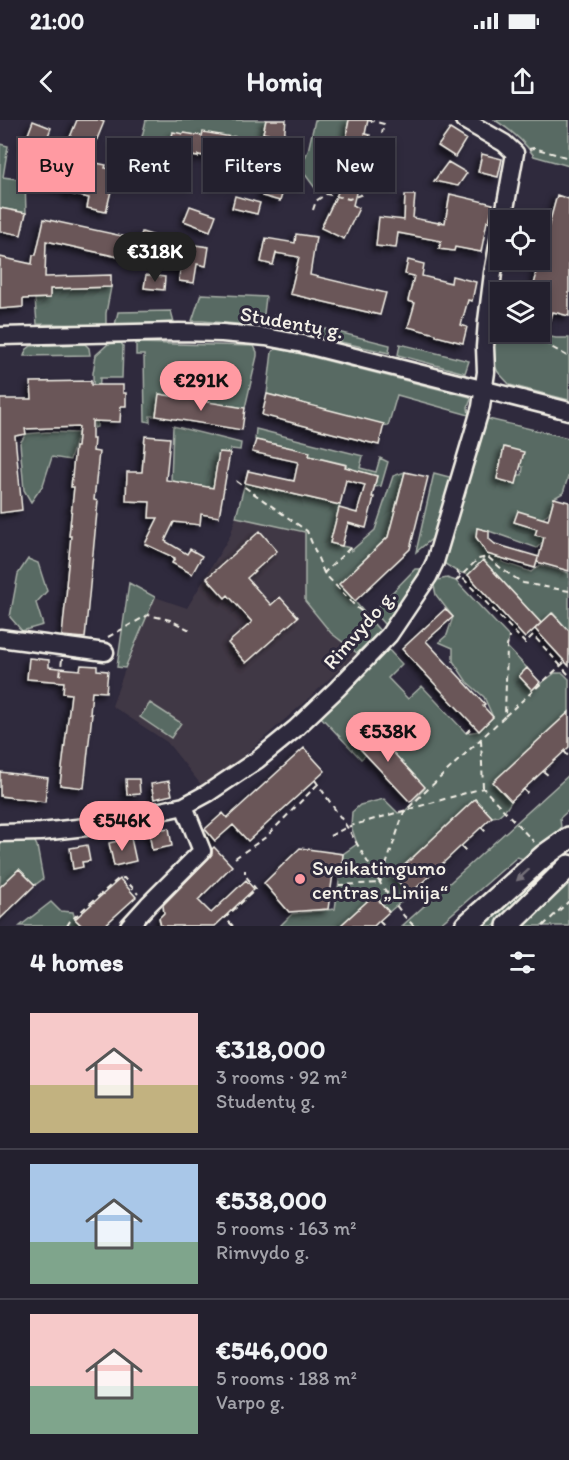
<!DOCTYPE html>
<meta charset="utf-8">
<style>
:root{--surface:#23202e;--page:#2b2836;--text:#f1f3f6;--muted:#a3a3aa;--line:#403e4a;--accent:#ff9aa2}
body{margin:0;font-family:Itim,sans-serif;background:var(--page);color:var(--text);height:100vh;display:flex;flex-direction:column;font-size:22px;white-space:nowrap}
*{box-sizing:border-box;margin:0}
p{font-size:20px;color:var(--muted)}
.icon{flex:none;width:33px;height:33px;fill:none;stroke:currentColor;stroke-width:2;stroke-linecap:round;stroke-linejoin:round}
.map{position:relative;height:806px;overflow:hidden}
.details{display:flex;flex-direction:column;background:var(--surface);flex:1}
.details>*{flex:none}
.banner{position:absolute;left:18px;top:18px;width:534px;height:54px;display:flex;gap:12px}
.buttons{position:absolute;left:490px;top:90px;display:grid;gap:12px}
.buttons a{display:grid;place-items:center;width:60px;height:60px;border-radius:0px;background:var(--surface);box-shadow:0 3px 9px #0003,0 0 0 2px var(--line);font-size:30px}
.price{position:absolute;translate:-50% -51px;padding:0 14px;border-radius:21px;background:var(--accent);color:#111;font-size:20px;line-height:39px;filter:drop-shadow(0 2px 3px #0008)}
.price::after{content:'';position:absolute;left:50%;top:36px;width:18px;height:14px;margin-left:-9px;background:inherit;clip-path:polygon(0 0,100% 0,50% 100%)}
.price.selected{background:#222;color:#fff}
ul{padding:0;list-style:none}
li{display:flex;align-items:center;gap:18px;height:150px;padding:0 30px}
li+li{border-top:2px solid var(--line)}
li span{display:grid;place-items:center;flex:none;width:168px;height:120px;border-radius:0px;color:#555}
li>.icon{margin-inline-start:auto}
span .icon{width:72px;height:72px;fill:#fffc;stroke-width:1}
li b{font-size:26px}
h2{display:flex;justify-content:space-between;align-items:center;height:72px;padding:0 30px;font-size:26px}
.chip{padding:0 21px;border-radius:0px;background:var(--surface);box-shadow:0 3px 9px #0003,0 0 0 2px var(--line);font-size:21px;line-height:54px}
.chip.selected{background:var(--accent);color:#111}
.status{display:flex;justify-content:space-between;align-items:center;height:42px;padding:0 30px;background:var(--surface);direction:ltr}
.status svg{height:16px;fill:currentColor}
header{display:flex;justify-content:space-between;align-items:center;height:78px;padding:0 30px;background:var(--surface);font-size:27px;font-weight:700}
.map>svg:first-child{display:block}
.built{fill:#413845}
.green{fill:#586a63;stroke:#a6aea6;stroke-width:1.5;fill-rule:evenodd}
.building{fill:#6a5758;stroke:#f4f1e8;stroke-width:1.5;filter:url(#shadow)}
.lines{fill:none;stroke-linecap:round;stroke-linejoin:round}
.minor-casing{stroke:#f4f1e8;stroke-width:21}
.major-casing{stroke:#f4f1e8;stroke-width:26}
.path{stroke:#f4f1e8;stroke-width:2;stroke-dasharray:6 4.5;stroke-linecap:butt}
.minor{stroke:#2f2a3d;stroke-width:16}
.major{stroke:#2f2a3d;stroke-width:21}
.oneway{fill:#747079}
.poi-dot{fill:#ff9aa2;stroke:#2f2a3d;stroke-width:2}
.labels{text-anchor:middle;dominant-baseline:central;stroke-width:6;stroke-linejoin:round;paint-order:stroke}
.street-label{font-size:21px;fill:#f4f1e8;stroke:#2f2a3d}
.poi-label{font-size:21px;fill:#f4f1e8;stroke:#2f2a3d;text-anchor:start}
</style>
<div class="status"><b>21:00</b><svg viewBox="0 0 49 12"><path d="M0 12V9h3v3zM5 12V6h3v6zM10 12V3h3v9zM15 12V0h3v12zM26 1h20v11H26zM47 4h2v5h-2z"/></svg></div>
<header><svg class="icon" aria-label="back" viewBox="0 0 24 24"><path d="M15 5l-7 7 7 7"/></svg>Homiq<svg class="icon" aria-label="share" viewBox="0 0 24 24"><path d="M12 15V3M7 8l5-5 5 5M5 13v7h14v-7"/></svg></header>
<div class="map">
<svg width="569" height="806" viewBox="0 0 569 806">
<defs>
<filter id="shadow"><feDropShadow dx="-4" dy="4" stdDeviation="3" flood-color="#0009"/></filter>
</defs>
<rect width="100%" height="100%" fill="#2f2a3d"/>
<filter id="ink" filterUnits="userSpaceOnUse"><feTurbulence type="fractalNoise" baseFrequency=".0167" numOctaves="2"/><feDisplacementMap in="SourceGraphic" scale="12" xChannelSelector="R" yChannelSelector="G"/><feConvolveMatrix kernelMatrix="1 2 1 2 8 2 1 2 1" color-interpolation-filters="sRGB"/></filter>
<g filter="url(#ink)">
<path class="built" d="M 236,397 L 305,412 L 305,481 L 331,513 L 357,533 L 308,579 L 232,646 L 202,666 L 167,622 L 112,586 L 124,552 L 155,477 L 187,488 L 230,416 Z"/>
<path class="green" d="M 146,0 L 266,0 L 261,22 L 233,16 L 232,18 L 202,16 L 184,13 L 183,14 L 173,13 L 169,32 L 152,23 L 140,25 Z
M 315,0 L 349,0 L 347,10 L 348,10 L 335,65 L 325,68 L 315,68 L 304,53 L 301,46 L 308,31 Z
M 495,0 L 569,0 L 569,46 L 534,36 C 525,22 509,9 495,0 Z
M 0,24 L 8,26 L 3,57 L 25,60 L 26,93 L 0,88 Z
M 111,167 L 106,193 L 106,205 L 37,204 L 35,179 L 50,178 L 50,169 Z
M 201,174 L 266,177 L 263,202 L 260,206 L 203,201 L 192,201 Z
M 171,191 L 174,202 L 115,205 L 118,192 Z
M 274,196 L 390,225 L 389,233 L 274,207 L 273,204 Z
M 501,210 L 501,212 L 523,212 L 556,218 L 569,218 L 569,280 L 510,265 L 498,252 L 492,240 L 493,213 Z
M 121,223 L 123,226 L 122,258 L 100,258 L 97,307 L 94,308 L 93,253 L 96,235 L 108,224 Z
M 136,223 L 254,226 L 257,232 L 257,236 L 245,288 L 160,274 L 156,296 L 150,296 L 150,302 L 145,301 L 144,235 L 136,235 Z
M 85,224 L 89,228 L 90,235 L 24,236 L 26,230 L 31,226 Z
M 400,224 L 469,241 L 465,253 L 398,235 Z
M 277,228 L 470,277 L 471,279 L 468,287 L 469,295 L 397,275 L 388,306 L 267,274 L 272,232 Z
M 484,298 L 569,318 L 569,354 L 563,373 L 554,378 L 551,390 L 539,403 L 536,415 L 546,418 L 537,428 L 489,411 L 477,408 L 476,417 L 486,432 L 502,439 L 502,442 L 531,452 L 540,445 L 569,453 L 569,511 L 553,493 L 541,503 L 484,441 L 468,455 L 456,451 L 439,440 ZM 504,328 L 520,346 L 523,347 L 522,355 L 518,355 L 515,363 L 497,359 Z
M 173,306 L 241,323 L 240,330 L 231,329 L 230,333 L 219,332 L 213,368 L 171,361 Z
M 256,309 L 363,336 L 360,348 L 376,352 L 380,338 L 388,342 L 381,366 L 374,367 L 377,356 L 350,349 L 343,356 L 345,344 L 309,336 L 309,332 L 255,320 Z
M 47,312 L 78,313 L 70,340 L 52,337 L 43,365 L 31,382 L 24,370 L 20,323 L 26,314 Z
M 405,352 L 388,417 L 340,464 L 380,511 L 357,533 L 331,513 L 305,481 L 305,412 L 236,397 L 245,363 L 340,385 L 330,423 L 350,428 L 351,431 L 375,410 L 393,356 Z
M 434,353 L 453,358 L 434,417 L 416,432 Z
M 28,439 L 38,443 L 47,471 L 36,483 L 43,505 L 22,511 L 10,497 L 18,454 Z
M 415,449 L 421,449 L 409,472 L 385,505 L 376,495 L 376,489 Z
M 447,458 L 456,461 L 509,517 L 507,527 L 527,548 L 519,556 L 532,570 L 555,553 L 563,553 L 569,559 L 569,592 L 507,688 L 498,696 L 492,697 L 475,679 L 393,756 L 410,774 L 389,792 L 374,775 L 340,806 L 280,806 L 292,794 L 335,789 L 343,734 L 357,724 L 351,706 L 352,692 L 360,685 L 384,679 L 398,693 L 404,692 L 408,688 L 425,668 L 367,605 L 351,619 L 366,635 L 361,639 L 320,596 L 388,529 L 402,544 L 388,558 L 408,579 L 422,566 L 466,613 L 479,611 L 493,597 L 484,577 L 467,562 L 453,541 L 453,528 L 439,522 L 447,515 L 453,497 L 436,475 L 433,461 Z
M 129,463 L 155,477 L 125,548 L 117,547 Z
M 150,583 L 181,603 L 171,618 L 140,597 Z
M 569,655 L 569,690 L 560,698 L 561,708 L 527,740 L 517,737 L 438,806 L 402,806 Z
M 0,718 L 33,718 L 37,726 L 43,759 L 35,765 L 19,749 L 0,767 Z
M 546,749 L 549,752 L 494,806 L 482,806 Z
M 569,763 L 569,806 L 524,806 Z
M 51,782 L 60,791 L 73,792 L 75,799 L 82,806 L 20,806 Z"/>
<path class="building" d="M 77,0 L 99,0 L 104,2 L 95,24 L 81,18 L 77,39 L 106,45 L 105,48 L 116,50 L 106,92 L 87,88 L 89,78 L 66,73 L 66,70 L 25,60 L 33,28 L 24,25 L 33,1 L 51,8 L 46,21 L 66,27 Z
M 266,0 L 286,0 L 284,18 L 263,13 Z
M 349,0 L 368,0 L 365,14 L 370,15 L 353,85 L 359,88 L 344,119 L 321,108 L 341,66 L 335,65 L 348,10 L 347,10 Z
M 450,9 L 466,19 L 455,37 L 438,26 Z
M 173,12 L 183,14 L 184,13 L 202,16 L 203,12 L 261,22 L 257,42 L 239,39 L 239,40 L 228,38 L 228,40 L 198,35 L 198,37 L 169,32 Z
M 482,34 L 502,39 L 498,57 L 478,52 Z
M 448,42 L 467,53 L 458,66 L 434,61 Z
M 266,64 L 284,68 L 280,81 L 262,76 Z
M 450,74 L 493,84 L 489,102 L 487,101 L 481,132 L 455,127 L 454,131 L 439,129 L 441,121 L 398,113 L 396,128 L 376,126 L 379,97 L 404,100 L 405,75 L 415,75 L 413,98 L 439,103 L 439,102 L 445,103 Z
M 557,75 L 569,79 L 569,196 L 553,192 L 548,209 L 540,206 L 540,172 L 532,172 L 536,157 L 535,156 Z
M 235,76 L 260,83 L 257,94 L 232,88 Z
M 190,86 L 216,95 L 210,111 L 184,101 Z
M 0,88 L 26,93 L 21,115 L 0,111 Z
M 44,99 L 127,117 L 123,138 L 46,121 L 45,157 L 111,155 L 111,167 L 50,169 L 50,178 L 23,179 L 23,187 L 0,189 L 0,137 L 32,144 L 33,135 L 36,135 Z
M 142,112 L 155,116 L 151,129 L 138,125 Z
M 296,114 L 316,117 L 310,155 L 386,173 L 380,195 L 290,174 L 299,137 L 276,133 L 273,145 L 261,142 L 266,118 L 295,123 Z
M 188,124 L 209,127 L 206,146 L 197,144 L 194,163 L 179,161 L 180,150 L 156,145 L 157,138 L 185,142 Z
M 408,140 L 424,144 L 422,156 L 451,163 L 452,156 L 476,162 L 472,181 L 468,180 L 461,205 L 467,207 L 463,223 L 436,216 L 436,214 L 408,207 L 415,183 L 408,181 L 414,156 L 405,154 Z
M 146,155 L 165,157 L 164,170 L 144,168 Z
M 91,261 L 91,265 L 123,265 L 123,273 L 126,273 L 126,286 L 121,286 L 120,302 L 92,301 L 92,319 L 94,319 L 93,331 L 99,332 L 94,380 L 98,381 L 85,518 L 62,516 L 67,466 L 66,466 L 71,416 L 69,416 L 74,367 L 71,367 L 75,327 L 77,327 L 79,307 L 25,309 L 26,314 L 15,316 L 22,390 L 0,393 L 0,279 L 32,279 L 31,262 Z
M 159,274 L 245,288 L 242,310 L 156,296 Z
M 267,274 L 384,304 L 379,325 L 262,295 Z
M 145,316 L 170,318 L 166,360 L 213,368 L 219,332 L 230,333 L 219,397 L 201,394 L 200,405 L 174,402 L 165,421 L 187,434 L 190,429 L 202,436 L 192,454 L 172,443 L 175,438 L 145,424 L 158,398 L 149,398 L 150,382 L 126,381 L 127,352 L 142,352 Z
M 256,320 L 310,332 L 309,336 L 346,345 L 345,347 L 377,356 L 372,377 L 374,377 L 366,408 L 348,403 L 342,426 L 330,423 L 339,388 L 357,393 L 365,365 L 346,360 L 340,385 L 245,363 L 248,351 L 294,361 L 298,342 L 252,332 Z
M 504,327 L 524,332 L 516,364 L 497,359 Z
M 405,352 L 428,357 L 410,429 L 355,481 L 339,464 L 388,417 Z
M 554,378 L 569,382 L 569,451 L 537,442 L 538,438 L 535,448 L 487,434 L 476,417 L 477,408 L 489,411 L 489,419 L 495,424 L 539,437 L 544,417 L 535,415 L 537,409 L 514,402 L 518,391 L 548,400 Z
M 260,411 L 277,431 L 247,458 L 271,485 L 280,477 L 298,497 L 246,543 L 228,523 L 252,502 L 228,475 L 225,478 L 207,458 Z
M 483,440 L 541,503 L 525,518 L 468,455 Z
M 445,489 L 453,497 L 426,521 L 485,584 L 483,586 L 493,597 L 479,611 L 402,529 Z
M 552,493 L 569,511 L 569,546 L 535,509 Z
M 29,538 L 49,540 L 49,547 L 80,550 L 81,545 L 97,546 L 97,550 L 108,551 L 106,572 L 92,571 L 90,594 L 92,594 L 84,668 L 60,665 L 71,574 L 63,573 L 64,562 L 27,559 Z
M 527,548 L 540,562 L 532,570 L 519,556 Z
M 569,592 L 569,627 L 511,681 L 493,662 Z
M 367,604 L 425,667 L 410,682 L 351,619 Z
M 304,628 L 325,651 L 248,721 L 233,705 L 215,721 L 205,709 L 223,693 L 227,698 Z
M 0,652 L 48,658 L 45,682 L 0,676 Z
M 126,659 L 139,659 L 140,674 L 127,675 Z
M 169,661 L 172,675 L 154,679 L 151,664 Z
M 475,679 L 492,697 L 410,774 L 393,756 Z
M 169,708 L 172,726 L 152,730 L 149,711 Z
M 131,718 L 136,741 L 114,746 L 109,723 Z
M 87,725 L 90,741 L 82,742 L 83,747 L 73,749 L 70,728 Z
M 214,727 L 232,746 L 198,780 L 211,793 L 246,760 L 254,769 L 215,806 L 161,806 L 159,798 L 164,793 L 163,785 L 209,738 L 212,734 L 212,729 Z
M 300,728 L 343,734 L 341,756 L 333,754 L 328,789 L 289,792 L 264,763 Z
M 19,749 L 35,765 L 0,799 L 0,767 Z
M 120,759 L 136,777 L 104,806 L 82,806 L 75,799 Z
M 374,775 L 389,792 L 379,801 L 374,806 L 340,806 Z"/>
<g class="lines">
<g class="minor-casing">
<path id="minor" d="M 464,0 L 504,23 L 515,33 L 503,100
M 0,216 L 179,212 L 222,213 L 266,217 L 303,224 L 569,291
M 0,518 L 105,532
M 0,713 L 41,712 L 86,707 L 184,686 L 208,673 L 257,640 L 295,609 L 337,569 L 389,515 L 428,457 L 435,442 L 481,287 L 486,252 L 485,227 L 487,201 L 493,153 L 501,110
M 129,806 L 148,785 L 202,731 L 184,686"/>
</g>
<g class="major-casing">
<path id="major" d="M 466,806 L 545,735 L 569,718
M 508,806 L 569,746"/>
</g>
<path class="path" d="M 368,0 L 384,4 L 382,13
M 367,28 L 378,31
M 529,29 L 534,28 L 569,38
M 313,90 L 316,81 L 326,74 L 349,79 L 363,74 L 371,59 L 360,56
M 506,212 L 508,215 L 523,219 L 539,217 L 553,228 L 569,237
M 236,361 L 307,411 L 324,453
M 350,428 L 324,453 L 356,487 L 367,496 L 372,492
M 456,451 L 525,523 L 533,515 L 569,555
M 456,461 L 478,439 L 488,437 L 503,450 L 523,463 L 569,471
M 108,517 L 148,495 L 170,500 L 192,511
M 62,539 L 60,556 L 64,556
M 505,596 L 565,542
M 466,613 L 470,609
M 481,620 L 483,668
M 564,631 L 569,637
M 543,651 L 549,656
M 315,660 L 347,707 L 380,763 L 339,765
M 523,669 L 529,675
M 481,707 L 487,713
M 330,716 L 347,707 L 483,668 L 534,722
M 461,726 L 467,732
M 235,738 L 266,717 L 318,664
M 440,746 L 446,751
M 420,765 L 425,770
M 379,801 L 384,806
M 105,805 L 106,806
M 67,806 L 70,801 L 118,759 L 124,758 L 138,774
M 233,806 L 225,798 L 256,769 L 245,755 L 245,750
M 414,806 L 404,796 L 380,763 L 404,692 L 505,596 L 507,527 L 509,517
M 543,806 L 569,781"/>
<use href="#minor" class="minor"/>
<use href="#major" class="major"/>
</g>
<defs><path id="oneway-solid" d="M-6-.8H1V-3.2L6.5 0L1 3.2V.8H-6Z" transform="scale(1.5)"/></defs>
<use class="oneway" href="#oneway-solid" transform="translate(523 755) rotate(138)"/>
</g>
<circle class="poi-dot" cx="300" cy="759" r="6"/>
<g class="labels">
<g class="street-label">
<text transform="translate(292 202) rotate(10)">Studentų g.</text>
<text transform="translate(359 509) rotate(-49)">Rimvydo g.</text>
</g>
<g class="poi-label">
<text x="312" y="747">Sveikatingumo<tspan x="312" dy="24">centras „Linija“</tspan></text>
</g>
</g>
</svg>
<div class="buttons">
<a><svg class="icon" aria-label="locate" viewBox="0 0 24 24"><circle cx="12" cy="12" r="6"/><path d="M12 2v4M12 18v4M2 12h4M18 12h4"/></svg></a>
<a><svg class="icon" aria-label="layers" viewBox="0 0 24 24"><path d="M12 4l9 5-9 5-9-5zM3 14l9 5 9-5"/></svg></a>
</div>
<b class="price selected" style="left:155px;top:163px">€318K</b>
<b class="price" style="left:201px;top:292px">€291K</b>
<b class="price" style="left:388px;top:643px">€538K</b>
<b class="price" style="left:122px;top:732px">€546K</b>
<div class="banner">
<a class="chip selected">Buy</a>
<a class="chip">Rent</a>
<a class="chip">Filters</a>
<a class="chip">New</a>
</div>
</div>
<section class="details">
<h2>4 homes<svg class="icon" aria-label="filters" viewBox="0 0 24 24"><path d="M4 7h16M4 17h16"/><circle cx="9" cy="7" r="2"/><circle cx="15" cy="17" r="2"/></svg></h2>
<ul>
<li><span style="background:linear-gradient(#f6c9c9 60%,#c2b280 0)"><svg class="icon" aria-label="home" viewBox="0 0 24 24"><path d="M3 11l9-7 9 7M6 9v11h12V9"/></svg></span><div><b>€318,000</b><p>3 rooms · 92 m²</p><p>Studentų g.</p></div></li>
<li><span style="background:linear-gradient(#a9c7e8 65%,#7fa58c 0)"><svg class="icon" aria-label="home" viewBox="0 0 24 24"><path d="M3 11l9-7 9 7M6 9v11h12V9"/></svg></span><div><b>€538,000</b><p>5 rooms · 163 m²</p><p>Rimvydo g.</p></div></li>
<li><span style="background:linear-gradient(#f6c9c9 60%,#7fa58c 0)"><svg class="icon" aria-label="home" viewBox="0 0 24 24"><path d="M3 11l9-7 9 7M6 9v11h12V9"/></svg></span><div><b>€546,000</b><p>5 rooms · 188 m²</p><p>Varpo g.</p></div></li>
</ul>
</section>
